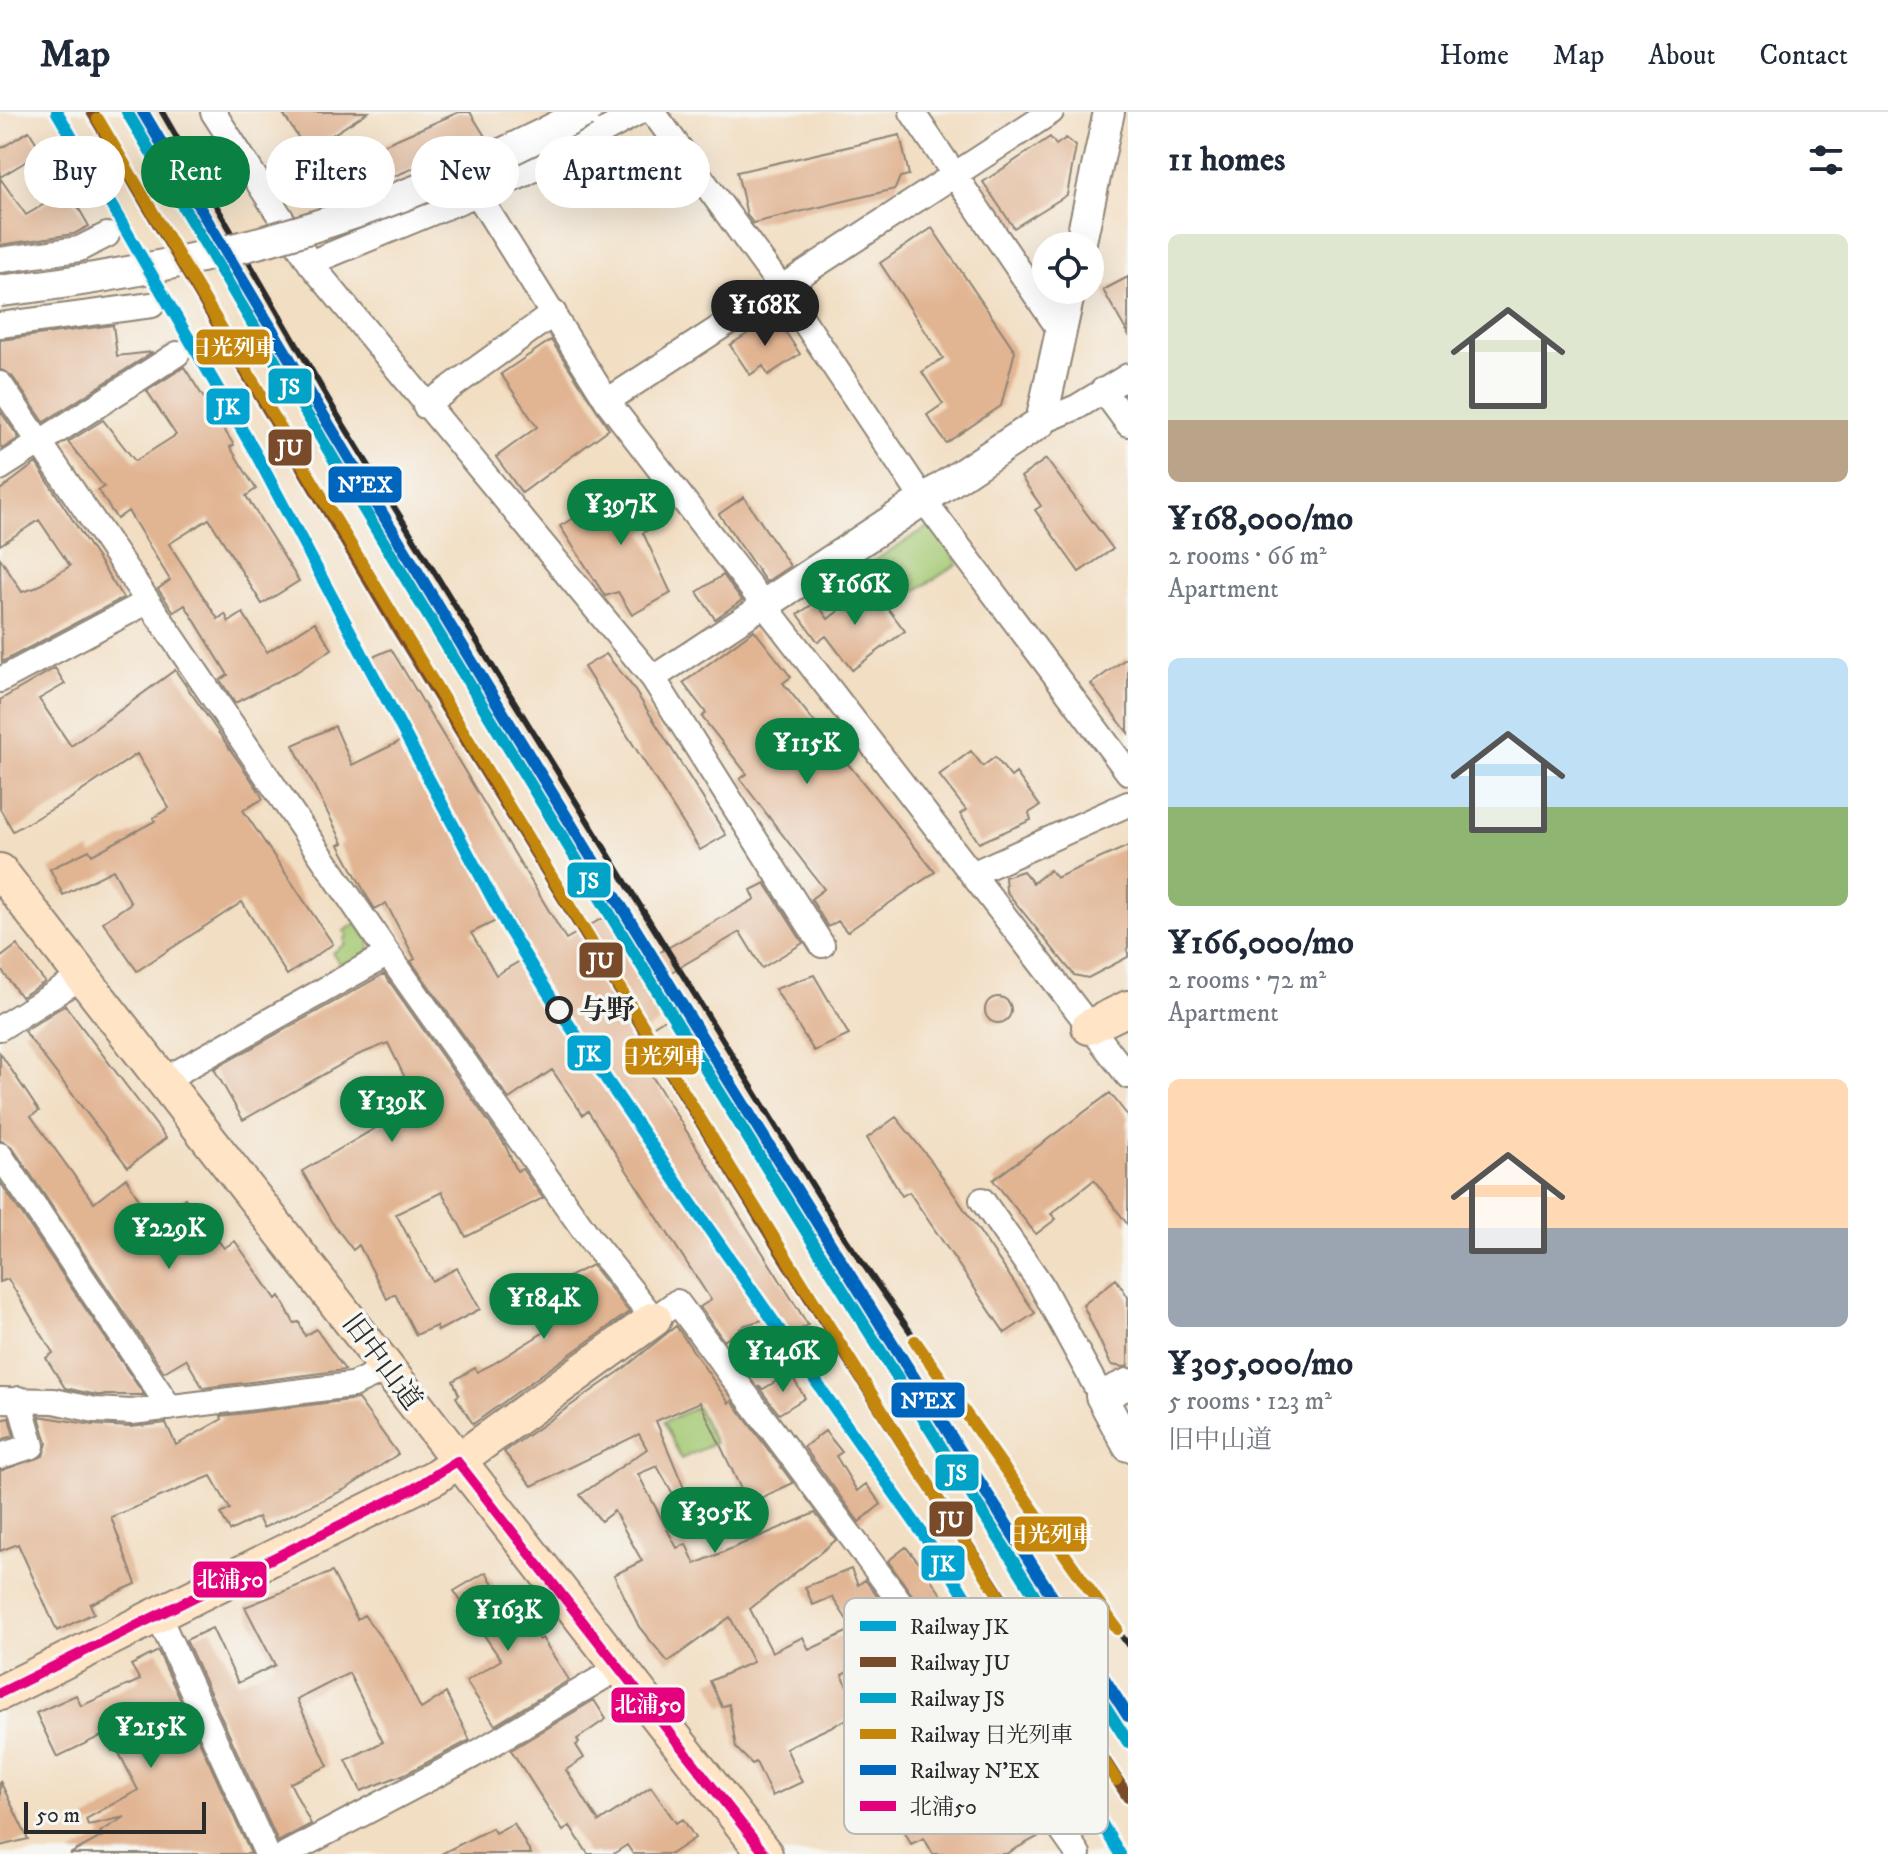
<!DOCTYPE html>
<meta charset="utf-8">
<style>
:root{--surface:#fff;--page:#f6f6f7;--text:#1f2937;--muted:#747a83;--line:#e0e1e3;--accent:#0b8043}
body{margin:0;font-family:"IM FELL DW Pica","Noto Serif JP",serif;background:var(--page);color:var(--text);height:100vh;display:flex;flex-direction:column;font-size:30px;white-space:nowrap}
*{box-sizing:border-box;margin:0}
p{font-size:26px;color:var(--muted)}
.icon{flex:none;width:44px;height:44px;fill:none;stroke:currentColor;stroke-width:2;stroke-linecap:round;stroke-linejoin:round}
.map{position:relative;flex:1;overflow:hidden}
.side{display:flex;flex-direction:column;background:var(--surface);width:760px}
.side>*{flex:none}
.guide{position:absolute;left:24px;top:24px;width:760px;height:72px;display:flex;gap:16px}
.controls{position:absolute;left:1032px;top:120px;display:grid;gap:16px}
.controls a{display:grid;place-items:center;width:72px;height:72px;border-radius:50%;background:var(--surface);box-shadow:0 8px 32px #0002;font-size:40px}
.scale{position:absolute;left:24px;bottom:20px;width:182px;box-sizing:border-box;padding-left:8px;border:4px solid #2b2b2b;border-top:0;font-size:22px;line-height:28px;white-space:nowrap;color:#2b2b2b;-webkit-text-stroke:6px #f6f6f2;paint-order:stroke}
.price{position:absolute;translate:-50% -68px;padding:0 18px;border-radius:28px;background:var(--accent);color:#fff;font-size:26px;line-height:52px;filter:drop-shadow(0 2px 4px #0008)}
.price::after{content:'';position:absolute;left:50%;top:48px;width:24px;height:18px;margin-left:-12px;background:inherit;clip-path:polygon(0 0,100% 0,50% 100%)}
.price.selected{background:#222;color:#fff}
ul{padding:0;list-style:none}
li{display:grid;align-content:center;gap:16px;height:424px;padding:0 40px}
li span{display:grid;place-items:center;height:248px;border-radius:12px;color:#555}
li>.icon{margin-inline-start:auto}
span .icon{width:144px;height:144px;fill:#fffc;stroke-width:1}
li b{font-size:34px}
h2{display:flex;justify-content:space-between;align-items:center;height:96px;padding:0 40px;font-size:34px}
.chip{padding:0 28px;border-radius:36px;background:var(--surface);box-shadow:0 8px 32px #0002;font-size:28px;line-height:72px}
.chip.selected{background:var(--accent);color:#fff}
header{display:flex;align-items:center;gap:48px;box-sizing:border-box;height:112px;padding:0 40px;background:var(--surface);border-bottom:2px solid var(--line)}
header strong{font-size:38px}
nav{display:flex;gap:44px;margin-inline-start:auto;font-size:28px}
main{display:flex;flex:1;min-height:0}
.map>svg:first-child{display:block}
.green{fill:#a5c973;stroke:#687a4f;stroke-width:2}
.building{fill:#e1b492;fill-rule:evenodd}
.lines{fill:none;stroke-linecap:round;stroke-linejoin:round}
.minor-casing{stroke:#8e8476;stroke-width:28}
.tertiary-casing{stroke:#8e8476;stroke-width:34}
.secondary-casing{stroke:#8e8476;stroke-width:38}
.minor{stroke:#fff;stroke-width:24}
.tertiary{stroke:#fff;stroke-width:30}
.secondary{stroke:#ffe4c6;stroke-width:34}
.rail{stroke:#2b2b2b;stroke-width:6}
.tertiary-bridge-casing{stroke:#8e8476;stroke-width:34;stroke-linecap:butt}
.tertiary-bridge{stroke:#fff;stroke-width:30}
.bus-1-casing{stroke:#f6f6f2;stroke-width:16}
.bus-1{stroke:#e5007d;stroke-width:10}
.rail-1-casing{stroke:#f6f6f2;stroke-width:18}
.rail-2-casing{stroke:#f6f6f2;stroke-width:18}
.rail-3-casing{stroke:#f6f6f2;stroke-width:18}
.rail-4-casing{stroke:#f6f6f2;stroke-width:18}
.rail-5-casing{stroke:#f6f6f2;stroke-width:18}
.rail-1{stroke:#04a4d2;stroke-width:12}
.rail-2{stroke:#7a4b2a;stroke-width:12}
.rail-3{stroke:#02a3c6;stroke-width:12}
.rail-4{stroke:#c4870b;stroke-width:12}
.rail-5{stroke:#0065bd;stroke-width:12}
.stop-dot{fill:#f6f6f2;stroke:#2b2b2b;stroke-width:4}
.labels{text-anchor:middle;dominant-baseline:central;stroke-width:7;stroke-linejoin:round;paint-order:stroke}
.stop-label{font-size:28px;font-weight:bold;fill:#2b2b2b;stroke:#f6f6f2;text-anchor:start}
.street-label{font-size:28px;fill:#2b2b2b;stroke:#f6f6f2}
.key{fill:#f6f6f2;stroke:#b9b9b6;stroke-width:2}
.key-label{font-size:22px;fill:#2b2b2b}
.line-badge{stroke:#f6f6f2;stroke-width:3}
.badge-label{font-size:22px;text-anchor:middle;font-weight:bold;fill:#fff}
</style>
<header>
<strong>Map</strong>
<nav><a>Home</a><a>Map</a><a>About</a><a>Contact</a></nav>
</header>
<main>
<div class="map">
<svg width="1128" height="1742" viewBox="0 0 1128 1742">
<rect width="100%" height="100%" fill="#f6f6f2"/>
<filter id="ink" filterUnits="userSpaceOnUse"><feTurbulence type="fractalNoise" baseFrequency=".0125" numOctaves="2"/><feDisplacementMap in="SourceGraphic" scale="16" xChannelSelector="R" yChannelSelector="G"/><feConvolveMatrix kernelMatrix="1 2 1 2 8 2 1 2 1" color-interpolation-filters="sRGB"/></filter>
<filter id="wash" filterUnits="userSpaceOnUse"><feTurbulence type="fractalNoise" baseFrequency=".006" numOctaves="4" result="noise"/><feDisplacementMap in="SourceGraphic" scale="32" xChannelSelector="R" yChannelSelector="G"/><feGaussianBlur stdDeviation="1.8" result="paint"/><feColorMatrix in="noise" values="0 0 0 0 0 0 0 0 0 0 0 0 0 0 0 0 0 1.4 0 .05"/><feComposite in="paint" operator="in"/></filter>
<g filter="url(#wash)">
<rect width="100%" height="100%" fill="#f2dec2"/>
<path class="green" d="M 926,416 L 936,416 L 958,452 L 890,495 L 864,455 Z
M 357,811 L 370,829 L 368,847 L 345,859 L 332,841 L 346,832 L 344,827 L 348,824 L 344,819 Z
M 697,1295 L 715,1331 L 681,1347 L 664,1310 Z"/>
<g id="blocks">
<path class="building" d="M 282,0 L 368,0 L 307,39 Z
M 459,0 L 470,0 L 486,26 L 366,76 L 351,47 Z
M 29,19 L 42,40 L 0,65 L 0,37 Z
M 900,23 L 909,63 L 900,65 L 895,77 L 753,111 L 747,103 L 737,60 Z
M 1050,25 L 1056,33 L 1066,26 L 1076,34 L 1067,83 L 1014,116 L 983,70 Z
M 0,66 L 26,103 L 68,78 L 89,114 L 74,122 L 0,133 Z
M 932,116 L 1015,239 L 1001,294 L 946,331 L 927,303 L 943,292 L 922,260 L 943,246 L 880,151 Z
M 1128,165 L 1128,222 L 1103,178 Z
M 775,204 L 800,242 L 768,263 L 763,254 L 750,263 L 730,233 Z
M 113,213 L 117,244 L 153,240 L 44,310 L 12,264 L 0,257 L 0,228 Z
M 551,228 L 609,317 L 522,381 L 496,345 L 537,315 L 501,262 Z
M 184,255 L 234,333 L 230,335 L 256,377 L 246,384 L 299,469 L 262,492 L 209,407 L 169,432 L 218,507 L 225,502 L 229,510 L 243,501 L 267,540 L 315,510 L 332,537 L 298,559 L 235,591 L 220,568 L 228,563 L 185,493 L 174,500 L 158,477 L 170,468 L 128,399 L 117,407 L 98,378 L 104,375 L 68,330 L 103,308 L 135,349 L 176,323 L 147,279 Z
M 0,299 L 19,326 L 2,337 L 0,333 Z
M 1046,347 L 1113,437 L 1079,460 L 1035,398 L 1041,394 L 1021,365 Z
M 36,351 L 123,486 L 2,550 L 0,446 L 22,480 L 35,476 L 70,454 L 39,408 L 0,433 L 0,378 Z
M 640,367 L 664,408 L 643,421 L 671,481 L 632,503 L 618,480 L 605,484 L 560,414 Z
M 744,385 L 790,454 L 766,470 L 719,402 Z
M 723,463 L 742,488 L 715,507 L 697,480 Z
M 871,474 L 905,519 L 852,558 L 826,524 L 818,530 L 798,502 L 816,490 L 828,507 Z
M 754,518 L 791,565 L 783,571 L 935,760 L 847,820 L 838,809 L 828,815 L 811,787 L 824,777 L 740,667 L 747,662 L 702,605 L 706,601 L 683,571 Z
M 391,537 L 566,827 L 617,798 L 644,849 L 755,787 L 751,778 L 765,771 L 803,831 L 762,856 L 740,820 L 656,869 L 676,900 L 630,929 L 808,1213 L 787,1225 L 773,1205 L 745,1213 L 724,1229 L 700,1195 L 711,1188 L 588,999 L 583,1003 L 552,958 L 509,987 L 411,849 L 415,847 L 386,791 L 375,797 L 368,786 L 339,733 L 343,731 L 293,633 L 335,614 L 352,653 L 411,624 L 368,547 ZM 510,802 L 532,842 L 496,863 L 471,821 Z
M 606,542 L 632,574 L 726,723 L 700,738 L 584,555 Z
M 1128,545 L 1128,621 L 1091,572 Z
M 55,556 L 65,572 L 39,587 L 71,634 L 175,558 L 257,676 L 263,687 L 243,698 L 333,832 L 287,863 L 242,790 L 137,859 L 103,810 L 131,791 L 113,758 L 63,783 L 50,757 L 89,738 L 92,743 L 155,709 L 153,706 L 169,696 L 137,642 L 70,687 L 13,719 L 0,697 L 0,588 Z
M 971,639 L 983,654 L 995,645 L 1011,665 L 1016,661 L 1040,694 L 1029,701 L 1031,708 L 979,731 L 960,702 L 966,698 L 939,663 Z
M 1128,734 L 1128,845 L 1088,866 L 1074,863 L 1006,779 L 1005,765 L 1023,759 L 1033,771 L 1050,758 L 1056,766 Z
M 17,833 L 45,870 L 21,885 L 0,856 L 0,846 Z
M 384,862 L 505,1033 L 517,1059 L 522,1057 L 543,1086 L 466,1125 L 442,1080 L 396,1102 L 432,1169 L 457,1156 L 480,1197 L 438,1219 L 436,1214 L 416,1223 L 395,1182 L 387,1187 L 359,1133 L 353,1138 L 331,1109 L 302,1059 L 413,994 L 402,972 L 407,970 L 388,931 L 358,943 L 243,1008 L 214,957 Z
M 814,863 L 849,923 L 814,939 L 775,877 Z
M985 898a13 13 0 1 1 26 0a13 13 0 1 1-26 0Z
M 65,893 L 166,1026 L 128,1055 L 24,919 Z
M 0,941 L 39,999 L 31,1004 L 94,1091 L 126,1066 L 153,1110 L 185,1086 L 224,1136 L 235,1129 L 276,1187 L 280,1184 L 294,1211 L 299,1210 L 305,1224 L 316,1217 L 345,1258 L 203,1276 L 186,1247 L 164,1260 L 12,1035 L 0,1028 Z
M 1110,981 L 1128,1004 L 1128,1113 L 1094,1068 L 1051,1102 L 1056,1107 L 1036,1122 L 993,1068 Z
M 896,1005 L 932,1050 L 1035,1201 L 1005,1221 L 909,1080 L 902,1084 L 867,1026 Z
M 0,1070 L 144,1283 L 97,1283 L 65,1276 L 46,1246 L 53,1241 L 8,1167 L 0,1170 Z
M 592,1153 L 629,1200 L 473,1312 L 456,1285 L 459,1283 L 453,1269 L 475,1256 L 477,1260 L 493,1252 L 546,1219 L 529,1185 Z
M 1116,1167 L 1128,1185 L 1128,1254 L 1125,1255 L 1111,1253 L 1083,1193 Z
M 676,1214 L 729,1291 L 732,1289 L 793,1371 L 748,1392 L 700,1290 L 656,1309 L 684,1376 L 673,1382 L 657,1354 L 638,1362 L 677,1436 L 686,1432 L 695,1452 L 815,1401 L 836,1428 L 750,1497 L 772,1540 L 803,1525 L 809,1538 L 853,1517 L 832,1485 L 813,1493 L 805,1475 L 851,1457 L 858,1473 L 865,1468 L 908,1526 L 842,1563 L 860,1601 L 786,1636 L 802,1670 L 772,1684 L 756,1650 L 752,1652 L 736,1636 L 729,1592 L 722,1595 L 710,1569 L 753,1550 L 730,1505 L 668,1550 L 639,1515 L 614,1463 L 642,1449 L 614,1399 L 601,1409 L 580,1383 L 647,1337 L 639,1322 L 532,1374 L 504,1340 L 623,1257 Z
M 790,1261 L 805,1286 L 779,1302 L 758,1274 L 763,1277 Z
M 358,1287 L 398,1342 L 346,1377 L 263,1416 L 258,1405 L 230,1419 L 221,1402 L 230,1397 L 211,1364 L 111,1405 L 136,1472 L 90,1492 L 94,1501 L 57,1519 L 18,1432 L 0,1439 L 0,1359 L 43,1344 L 47,1331 L 39,1304 L 94,1313 L 131,1315 L 166,1311 L 176,1333 L 222,1307 L 221,1304 Z
M 9,1306 L 14,1324 L 0,1328 L 0,1308 Z
M 825,1319 L 842,1340 L 836,1344 L 857,1379 L 866,1372 L 881,1392 L 859,1410 L 804,1335 Z
M 906,1435 L 927,1461 L 983,1546 L 1080,1703 L 1072,1707 L 888,1449 Z
M 332,1460 L 357,1507 L 364,1503 L 395,1545 L 421,1597 L 446,1581 L 470,1628 L 407,1661 L 361,1679 L 346,1648 L 383,1630 L 349,1561 L 306,1583 L 297,1588 L 328,1654 L 290,1671 L 311,1712 L 278,1730 L 186,1528 L 212,1516 L 238,1571 L 275,1553 L 245,1495 Z
M 486,1460 L 501,1485 L 507,1481 L 539,1528 L 542,1526 L 569,1568 L 495,1613 L 466,1569 L 501,1548 L 454,1479 Z
M 158,1539 L 251,1742 L 70,1742 L 103,1724 L 100,1720 L 125,1705 L 88,1713 L 86,1707 L 138,1678 L 117,1637 L 112,1639 L 105,1622 L 57,1645 L 36,1601 L 76,1583 L 81,1594 L 140,1568 L 131,1553 Z
M 594,1588 L 606,1607 L 577,1627 L 579,1631 L 576,1633 L 584,1646 L 566,1658 L 599,1710 L 651,1675 L 676,1711 L 683,1707 L 695,1726 L 671,1742 L 633,1742 L 627,1733 L 613,1742 L 588,1742 L 570,1714 L 563,1719 L 511,1638 Z
M 984,1634 L 1045,1721 L 1006,1742 L 933,1742 L 924,1726 L 911,1732 L 889,1688 L 954,1655 L 952,1652 Z
M 0,1669 L 28,1727 L 0,1734 Z
M 514,1711 L 531,1742 L 441,1742 L 492,1716 L 495,1721 Z"/>
</g>
</g>
<g filter="url(#ink)">
<use href="#blocks" fill-opacity="0" stroke="#8e8476" stroke-width="2"/>
<g class="lines">
<g class="minor-casing">
<path id="minor" d="M 213,0 L 310,151 L 653,566 L 764,493
M 653,0 L 783,178 L 923,387 L 1128,660
M 912,0 L 1061,220
M 478,83 L 607,289 L 1128,964
M 0,148 L 79,137 L 107,123
M 310,151 L 523,63 L 639,0
M 0,213 L 152,193
M 0,272 L 388,842 L 591,1128 L 654,1207 L 677,1190 L 926,1525 L 1078,1742
M 1103,278 L 1128,312
M 607,289 L 1051,0
M 425,294 L 554,201
M 1041,310 L 1077,295 L 1128,264
M 0,356 L 177,242
M 653,566 L 822,833
M 0,568 L 147,490
M 972,762 L 1128,692
M 0,916 L 83,864
M 164,968 L 388,842
M 0,1043 L 170,1296
M 982,1088 L 1040,1171 L 1101,1284
M 0,1288 L 54,1289 L 95,1298 L 132,1300 L 352,1273 L 387,1257
M 0,1344 L 32,1334 L 19,1287
M 158,1503 L 267,1742
M 286,1742 L 472,1644 L 620,1555"/>
</g>
<g class="tertiary-casing">
<path id="tertiary" d="M 1080,134 L 1109,0
M 764,493 L 1041,310 L 1070,178
M 1128,1272 L 1101,1284 L 1128,1334"/>
</g>
<g class="secondary-casing">
<path id="secondary" d="M 0,759 L 765,1742
M 1089,915 L 1128,896
M 0,1581 L 435,1365 L 654,1207"/>
</g>
<use href="#minor" class="minor"/>
<use href="#tertiary" class="tertiary"/>
<use href="#secondary" class="secondary"/>
<path class="rail" d="M 145,0 L 436,492 L 829,1132 L 1128,1606
M 162,0 L 335,299 L 843,1123 L 1128,1533"/>
<g class="tertiary-bridge-casing">
<path id="tertiary-bridge" d="M 0,179 C 211,155 398,101 585,0"/>
</g>
<use href="#tertiary-bridge" class="tertiary-bridge"/>
<g class="bus-1-casing">
<path id="bus-1" d="M 457,1349 L 765,1742
M 0,1581 L 413,1377 L 457,1349"/>
</g>
<use href="#bus-1" class="bus-1"/>
<g class="rail-1-casing">
<path id="rail-1" d="M 57,0 L 256,342 L 508,816 L 557,895 L 697,1100 L 953,1465 L 1120,1742"/>
</g>
<g class="rail-2-casing">
<path id="rail-2" d="M 92,0 L 396,515 L 791,1157 L 1128,1685"/>
</g>
<g class="rail-3-casing">
<path id="rail-3" d="M 127,0 C 451,549 785,1092 1128,1630"/>
</g>
<g class="rail-4-casing">
<path id="rail-4" d="M 98,7 C 427,567 766,1121 1116,1668
M 915,1229 L 1117,1517"/>
</g>
<g class="rail-5-casing">
<path id="rail-5" d="M 143,0 C 462,541 791,1075 1128,1604"/>
</g>
<use href="#rail-1" class="rail-1"/>
<use href="#rail-2" class="rail-2"/>
<use href="#rail-3" class="rail-3"/>
<use href="#rail-4" class="rail-4"/>
<use href="#rail-5" class="rail-5"/>
</g>
</g>
<circle class="stop-dot" cx="559" cy="898" r="12"/>
<g class="labels">
<g class="stop-label">
<text x="579" y="898">与野</text>
</g>
<g class="street-label">
<text transform="translate(382 1250) rotate(53)">旧中山道</text>
</g>
</g>
<rect x="844" y="1486" width="264" height="236" rx="12" class="key"/>
<rect x="860" y="1509" width="36" height="10" fill="#04a4d2"/>
<rect x="860" y="1545" width="36" height="10" fill="#7a4b2a"/>
<rect x="860" y="1581" width="36" height="10" fill="#02a3c6"/>
<rect x="860" y="1617" width="36" height="10" fill="#c4870b"/>
<rect x="860" y="1653" width="36" height="10" fill="#0065bd"/>
<rect x="860" y="1689" width="36" height="10" fill="#e5007d"/>
<g class="key-label">
<text x="910" y="1522">Railway JK</text>
<text x="910" y="1558">Railway JU</text>
<text x="910" y="1594">Railway JS</text>
<text x="910" y="1630">Railway 日光列車</text>
<text x="910" y="1666">Railway N'EX</text>
<text x="910" y="1702">北浦50</text>
</g>
<g class="line-badge">
<rect x="195" y="216" width="76" height="38" rx="8" fill="#c4870b"/>
<rect x="267" y="255" width="46" height="38" rx="8" fill="#02a3c6"/>
<rect x="205" y="275" width="46" height="39" rx="8" fill="#04a4d2"/>
<rect x="267" y="316" width="46" height="39" rx="8" fill="#7a4b2a"/>
<rect x="327" y="353" width="76" height="39" rx="8" fill="#0065bd"/>
<rect x="566" y="749" width="46" height="38" rx="8" fill="#02a3c6"/>
<rect x="578" y="829" width="46" height="38" rx="8" fill="#7a4b2a"/>
<rect x="566" y="922" width="46" height="38" rx="8" fill="#04a4d2"/>
<rect x="624" y="925" width="76" height="39" rx="8" fill="#c4870b"/>
<rect x="890" y="1269" width="76" height="38" rx="8" fill="#0065bd"/>
<rect x="934" y="1341" width="46" height="39" rx="8" fill="#02a3c6"/>
<rect x="928" y="1388" width="46" height="38" rx="8" fill="#7a4b2a"/>
<rect x="1013" y="1403" width="75" height="38" rx="8" fill="#c4870b"/>
<rect x="920" y="1432" width="46" height="38" rx="8" fill="#04a4d2"/>
<rect x="192" y="1448" width="76" height="39" rx="8" fill="#e5007d"/>
<rect x="610" y="1574" width="76" height="38" rx="8" fill="#e5007d"/>
</g>
<g class="badge-label">
<text x="233" y="243">日光列車</text>
<text x="290" y="282">JS</text>
<text x="228" y="302">JK</text>
<text x="290" y="343">JU</text>
<text x="365" y="380">N'EX</text>
<text x="589" y="776">JS</text>
<text x="601" y="856">JU</text>
<text x="589" y="949">JK</text>
<text x="662" y="952">日光列車</text>
<text x="928" y="1296">N'EX</text>
<text x="957" y="1368">JS</text>
<text x="951" y="1415">JU</text>
<text x="1050" y="1430">日光列車</text>
<text x="943" y="1459">JK</text>
<text x="230" y="1475">北浦50</text>
<text x="648" y="1600">北浦50</text>
</g>
</svg>
<div class="controls">
<a><svg class="icon" aria-label="locate" viewBox="0 0 24 24"><circle cx="12" cy="12" r="6"/><path d="M12 2v4M12 18v4M2 12h4M18 12h4"/></svg></a>
</div>
<div class="scale">50 m</div>
<b class="price selected" style="left:765px;top:236px">¥168K</b>
<b class="price" style="left:621px;top:435px">¥397K</b>
<b class="price" style="left:855px;top:515px">¥166K</b>
<b class="price" style="left:807px;top:674px">¥115K</b>
<b class="price" style="left:392px;top:1032px">¥139K</b>
<b class="price" style="left:169px;top:1159px">¥229K</b>
<b class="price" style="left:544px;top:1229px">¥184K</b>
<b class="price" style="left:783px;top:1282px">¥146K</b>
<b class="price" style="left:715px;top:1443px">¥305K</b>
<b class="price" style="left:508px;top:1541px">¥163K</b>
<b class="price" style="left:151px;top:1658px">¥215K</b>
<div class="guide">
<a class="chip">Buy</a>
<a class="chip selected">Rent</a>
<a class="chip">Filters</a>
<a class="chip">New</a>
<a class="chip">Apartment</a>
</div>
</div>
<section class="side">
<h2>11 homes<svg class="icon" aria-label="filters" viewBox="0 0 24 24"><path d="M4 7h16M4 17h16"/><circle cx="9" cy="7" r="2"/><circle cx="15" cy="17" r="2"/></svg></h2>
<ul>
<li><span style="background:linear-gradient(#dfe7d0 75%,#b9a48a 0)"><svg class="icon" aria-label="home" viewBox="0 0 24 24"><path d="M3 11l9-7 9 7M6 9v11h12V9"/></svg></span><div><b>¥168,000/mo</b><p>2 rooms · 66 m²</p><p>Apartment</p></div></li>
<li><span style="background:linear-gradient(#bfe0f5 60%,#8fb573 0)"><svg class="icon" aria-label="home" viewBox="0 0 24 24"><path d="M3 11l9-7 9 7M6 9v11h12V9"/></svg></span><div><b>¥166,000/mo</b><p>2 rooms · 72 m²</p><p>Apartment</p></div></li>
<li><span style="background:linear-gradient(#ffd9b3 60%,#9aa5b1 0)"><svg class="icon" aria-label="home" viewBox="0 0 24 24"><path d="M3 11l9-7 9 7M6 9v11h12V9"/></svg></span><div><b>¥305,000/mo</b><p>5 rooms · 123 m²</p><p>旧中山道</p></div></li>
</ul>
</section>
</main>
